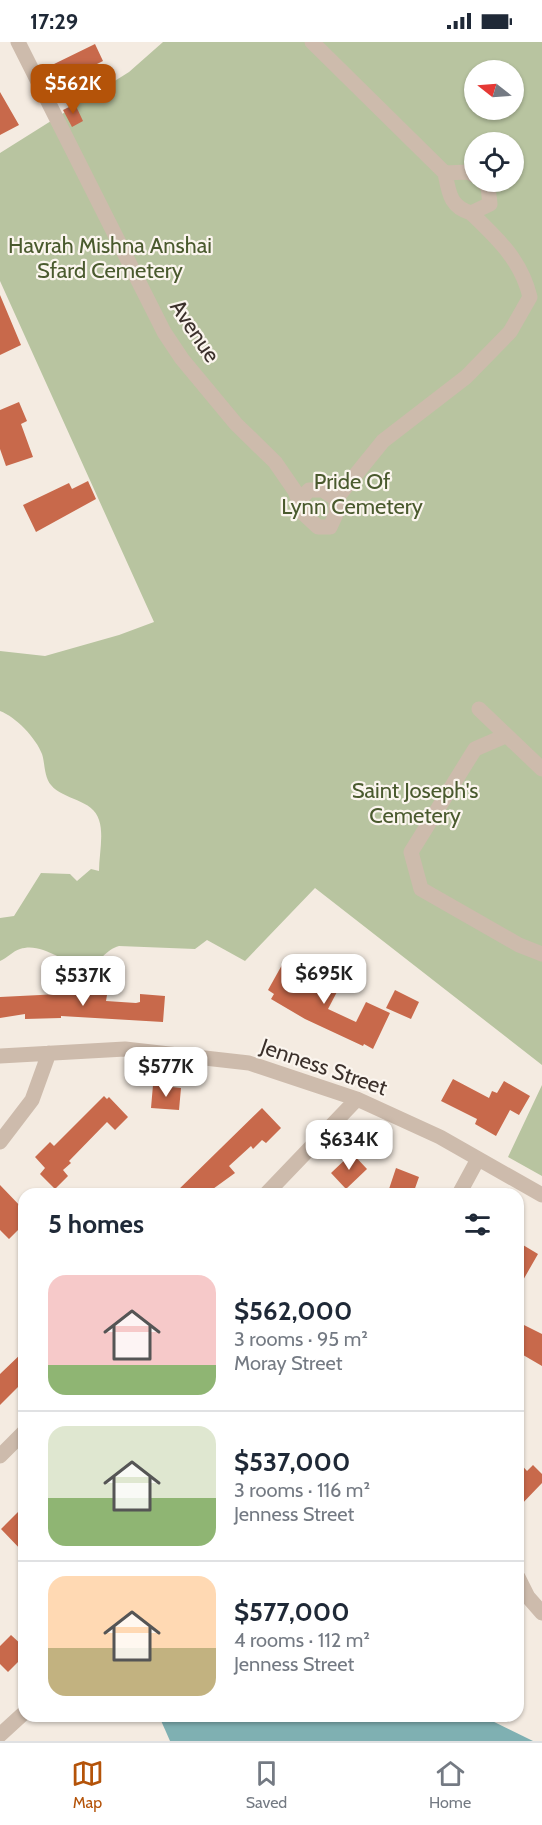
<!DOCTYPE html>
<meta charset="utf-8">
<style>
:root{--surface:#fff;--page:#f6f6f7;--text:#1f2937;--muted:#747a83;--line:#e0e1e3;--accent:#b45309}
body{margin:0;font-family:Cabin,sans-serif;background:var(--page);color:var(--text);height:100vh;display:flex;flex-direction:column;font-size:22px;white-space:nowrap}
*{box-sizing:border-box;margin:0}
p{font-size:20px;color:var(--muted)}
.icon{flex:none;width:33px;height:33px;fill:none;stroke:currentColor;stroke-width:2;stroke-linecap:round;stroke-linejoin:round}
.map{position:relative;flex:1;overflow:hidden}
.details{position:absolute;left:18px;top:1146px;width:506px;height:534px;display:flex;flex-direction:column;background:var(--surface);border-radius:18px;box-shadow:0 2px 4px #0004}
.details>*{flex:none}
.needle{width:39px;rotate:287deg}
.buttons{position:absolute;left:464px;top:18px;display:grid;gap:12px}
.buttons a{display:grid;place-items:center;width:60px;height:60px;border-radius:50%;background:var(--surface);box-shadow:0 2px 4px #0004;font-size:30px}
.price{position:absolute;translate:-50% -51px;padding:0 14px;border-radius:12px;background:#fff;color:#222;font-size:20px;line-height:39px;filter:drop-shadow(0 2px 3px #0008)}
.price::after{content:'';position:absolute;left:50%;top:36px;width:18px;height:14px;margin-left:-9px;background:inherit;clip-path:polygon(0 0,100% 0,50% 100%)}
.price.current{background:var(--accent);color:#fff}
ul{padding:0;list-style:none}
li{display:flex;align-items:center;gap:18px;height:150px;padding:0 30px}
li+li{border-top:2px solid var(--line)}
li span{display:grid;place-items:center;flex:none;width:168px;height:120px;border-radius:18px;color:#555}
li>.icon{margin-inline-start:auto}
span .icon{width:72px;height:72px;fill:#fffc;stroke-width:1}
li b{font-size:26px}
h2{display:flex;justify-content:space-between;align-items:center;height:72px;padding:0 30px;font-size:26px}
.status{display:flex;justify-content:space-between;align-items:center;height:42px;padding:0 30px;background:var(--surface);direction:ltr}
.status svg{height:16px;fill:currentColor}
.tab-bar{display:flex;justify-content:space-around;align-items:center;height:84px;border-top:2px solid var(--line);background:var(--surface);font-size:16px;color:var(--muted)}
.tab-bar a{display:grid;justify-items:center;gap:3px}
.tab-bar .current{color:var(--accent)}
.map>svg:first-child{display:block}
.green{fill:#b8c4a0;fill-rule:evenodd}
.water{fill:#7fb0b2}
.building{fill:#c8694b}
.lines{fill:none;stroke-linecap:round;stroke-linejoin:round}
.minor{stroke:#cdbbac;stroke-width:15}
.labels{text-anchor:middle;dominant-baseline:central;stroke-width:4.5;stroke-linejoin:round;paint-order:stroke}
.park-label{font-size:22px;fill:#4a5a2e;stroke:#fbf5ee}
.street-label{font-size:22px;fill:#3b302b;stroke:#fbf5ee}
</style>
<div class="status"><b>17:29</b><svg viewBox="0 0 49 12"><path d="M0 12V9h3v3zM5 12V6h3v6zM10 12V3h3v9zM15 12V0h3v12zM26 1h20v11H26zM47 4h2v5h-2z"/></svg></div>
<div class="map">
<svg width="542" height="1699" viewBox="0 0 542 1699">
<rect width="100%" height="100%" fill="#f4ebe1"/>
<path class="green" d="M 163,0 L 542,0 L 542,1023 L 315,846 L 245,919 L 207,898 L 195,907 L 119,904 C 106,907 100,922 87,922 C 64,924 43,899 20,907 C 13,909 7,916 0,919 L 0,876 L 14,874 L 41,831 L 70,832 L 77,839 L 91,827 L 99,829 C 99,813 104,793 99,778 C 93,757 63,758 51,743 C 44,735 45,721 42,712 C 36,696 16,675 0,669 L 0,609 L 45,614 L 119,593 L 154,580 L 0,239 L 0,111 L 129,30 ZM 474,28 L 513,28 L 513,68 L 474,68 ZM 474,100 L 513,100 L 513,140 L 474,140 Z
M 542,1043 L 542,1134 L 508,1115 Z"/>
<path class="water" d="M 159,1674 L 482,1674 L 533,1699 L 170,1699 Z"/>
<path class="building" d="M 95,2 L 103,19 L 61,40 L 52,23 Z
M 0,50 L 19,83 L 0,93 Z
M 75,62 L 83,79 L 72,85 L 63,68 Z
M 0,253 L 21,303 L 0,313 Z
M 19,360 L 27,379 L 21,382 L 33,415 L 6,424 L 0,407 L 0,368 Z
M 88,439 L 96,457 L 36,490 L 23,463 L 69,441 L 72,447 Z
M 287,914 L 307,925 L 304,929 L 339,946 L 328,967 L 356,980 L 366,960 L 390,971 L 373,1007 L 364,1002 L 363,1004 L 305,977 L 271,957 L 274,952 L 268,948 Z
M 395,948 L 419,960 L 411,977 L 386,966 Z
M 80,951 L 107,953 L 106,959 L 136,961 L 140,960 L 140,952 L 165,954 L 163,980 L 61,974 L 61,976 L 25,977 L 25,972 L 0,976 L 0,955 Z
M 453,1037 L 489,1056 L 492,1049 L 497,1051 L 504,1039 L 530,1054 L 519,1073 L 510,1068 L 496,1094 L 475,1082 L 477,1077 L 441,1059 Z
M 153,1043 L 181,1046 L 179,1068 L 151,1066 Z
M 104,1054 L 107,1057 L 109,1055 L 128,1075 L 115,1088 L 107,1080 L 69,1119 L 71,1121 L 63,1128 L 68,1134 L 55,1147 L 40,1132 L 45,1126 L 35,1115 L 50,1100 L 54,1104 Z
M 262,1066 L 281,1086 L 266,1101 L 262,1098 L 253,1107 L 251,1104 L 229,1124 L 235,1131 L 206,1152 L 174,1152 Z
M 352,1111 L 367,1127 L 346,1147 L 331,1131 Z
M 396,1126 L 419,1135 L 413,1152 L 403,1152 L 389,1147 Z
M 0,1143 L 24,1168 L 24,1182 L 9,1197 L 0,1188 Z
M 518,1200 L 538,1212 L 518,1247 Z
M 518,1280 L 542,1292 L 542,1324 L 518,1310 Z
M 24,1309 L 24,1339 L 0,1363 L 0,1332 Z
M 518,1419 L 527,1429 L 533,1423 L 542,1432 L 542,1441 L 518,1466 Z
M 24,1464 L 24,1511 L 1,1487 Z
M 11,1593 L 24,1605 L 24,1614 L 8,1630 L 0,1622 L 0,1604 Z"/>
<g class="lines">
<path class="minor" d="M 18,0 L 164,290 L 182,317 L 236,382 L 275,420 L 295,449 L 304,472 L 318,485 L 330,485 L 336,472 L 336,457 L 323,448 L 309,448 L 299,459
M 312,0 L 445,131 C 449,151 450,165 471,171 L 490,162 L 488,145 L 483,140
M 445,131 L 468,130 L 474,133
M 336,457 L 383,399 L 466,335 L 510,290 L 530,255 C 521,218 498,197 471,171
M 479,667 L 542,727
M 505,694 L 475,707 L 411,810 L 421,847 L 519,903 L 542,912
M 0,1014 L 125,1007 L 249,1021 L 357,1057 L 440,1095 L 542,1153
M 0,1100 L 32,1058 L 49,1011
M 266,1152 L 357,1057
M 459,1152 L 478,1117
M 0,1414 L 24,1390
M 518,1535 L 528,1555 L 542,1571
M 0,1693 L 24,1671"/>
</g>
<g class="labels">
<g class="park-label">
<text x="110" y="203">Havrah Mishna Anshai<tspan x="110" dy="25">Sfard Cemetery</tspan></text>
<text x="352" y="439">Pride Of<tspan x="352" dy="25">Lynn Cemetery</tspan></text>
<text x="415" y="748">Saint Joseph's<tspan x="415" dy="25">Cemetery</tspan></text>
</g>
<g class="street-label">
<text transform="translate(195 289) rotate(56)">Avenue</text>
<text transform="translate(324 1025) rotate(19)">Jenness Street</text>
</g>
</g>
</svg>
<div class="buttons">
<a><svg class="needle" viewBox="-14 -14 28 28"><path d="M0-13l5 13h-10z" fill="#e53935"/><path d="M0 13l5-13h-10z" fill="#747a83"/></svg></a>
<a><svg class="icon" aria-label="locate" viewBox="0 0 24 24"><circle cx="12" cy="12" r="6"/><path d="M12 2v4M12 18v4M2 12h4M18 12h4"/></svg></a>
</div>
<b class="price current" style="left:73px;top:73px">$562K</b>
<b class="price" style="left:324px;top:963px">$695K</b>
<b class="price" style="left:83px;top:965px">$537K</b>
<b class="price" style="left:166px;top:1056px">$577K</b>
<b class="price" style="left:349px;top:1129px">$634K</b>
<section class="details">
<h2>5 homes<svg class="icon" aria-label="filters" viewBox="0 0 24 24"><path d="M4 7h16M4 17h16"/><circle cx="9" cy="7" r="2"/><circle cx="15" cy="17" r="2"/></svg></h2>
<ul>
<li><span style="background:linear-gradient(#f6c9c9 75%,#8fb573 0)"><svg class="icon" aria-label="home" viewBox="0 0 24 24"><path d="M3 11l9-7 9 7M6 9v11h12V9"/></svg></span><div><b>$562,000</b><p>3 rooms · 95 m²</p><p>Moray Street</p></div></li>
<li><span style="background:linear-gradient(#dfe7d0 60%,#8fb573 0)"><svg class="icon" aria-label="home" viewBox="0 0 24 24"><path d="M3 11l9-7 9 7M6 9v11h12V9"/></svg></span><div><b>$537,000</b><p>3 rooms · 116 m²</p><p>Jenness Street</p></div></li>
<li><span style="background:linear-gradient(#ffd9b3 60%,#c2b280 0)"><svg class="icon" aria-label="home" viewBox="0 0 24 24"><path d="M3 11l9-7 9 7M6 9v11h12V9"/></svg></span><div><b>$577,000</b><p>4 rooms · 112 m²</p><p>Jenness Street</p></div></li>
</ul>
</section>
</div>
<nav class="tab-bar">
<a class="current"><svg class="icon" aria-label="map" viewBox="0 0 24 24"><path d="M3 6l6-2 6 2 6-2v14l-6 2-6-2-6 2zM9 4v14M15 6v14"/></svg>Map</a>
<a><svg class="icon" aria-label="saved" viewBox="0 0 24 24"><path d="M7 4h10v16l-5-4-5 4z"/></svg>Saved</a>
<a><svg class="icon" aria-label="home" viewBox="0 0 24 24"><path d="M3 11l9-7 9 7M6 9v11h12V9"/></svg>Home</a>
</nav>
